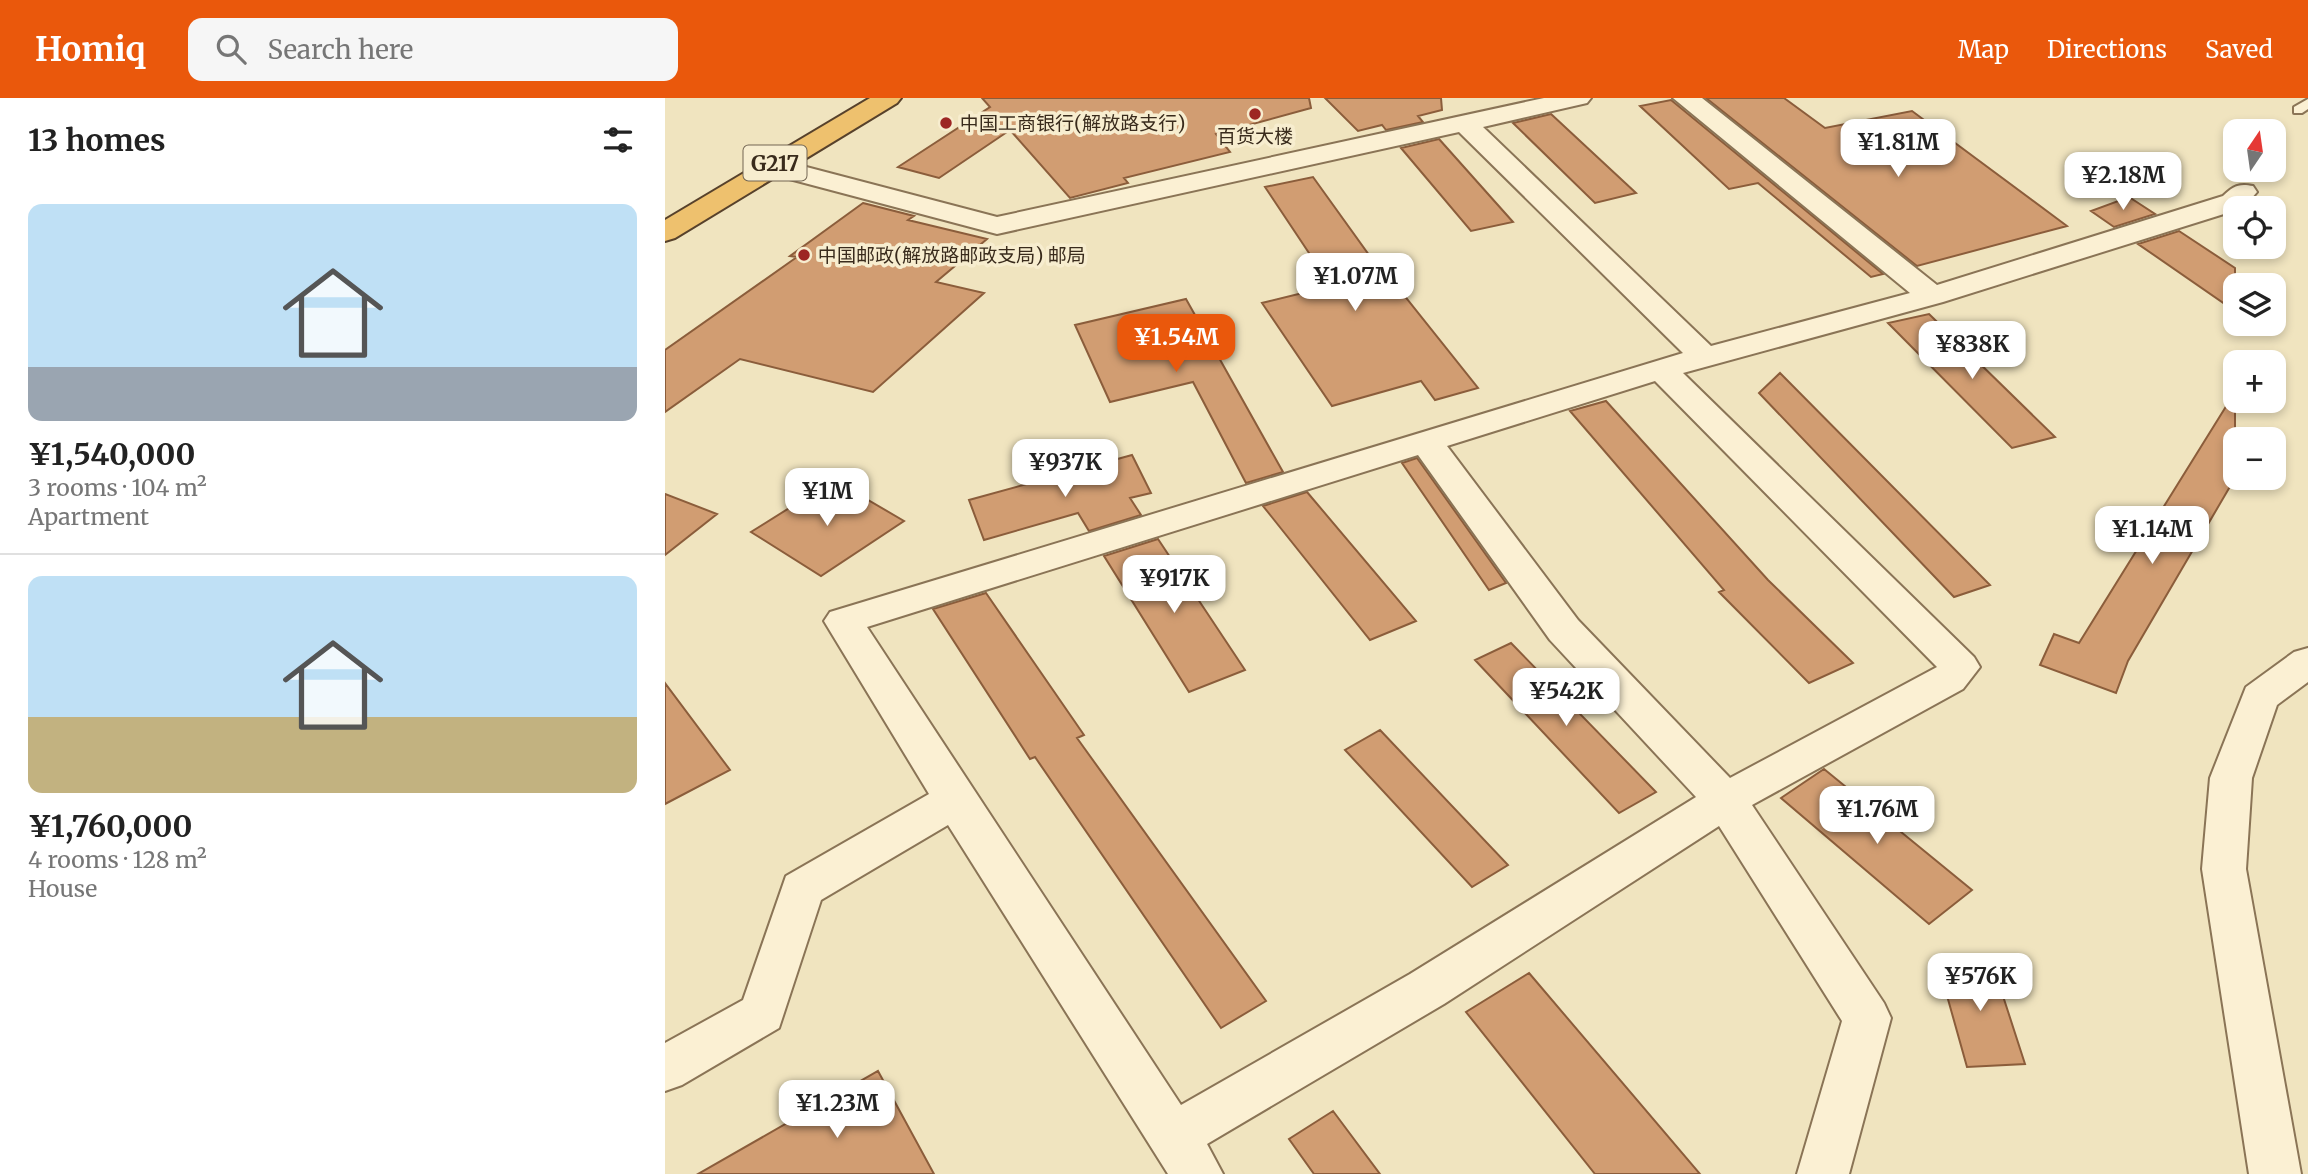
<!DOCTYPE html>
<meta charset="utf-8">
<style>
:root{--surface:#fff;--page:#f6f6f6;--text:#222;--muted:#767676;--line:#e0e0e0;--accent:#ea580c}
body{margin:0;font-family:Merriweather,"Noto Sans SC",serif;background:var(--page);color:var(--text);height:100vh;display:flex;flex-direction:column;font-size:26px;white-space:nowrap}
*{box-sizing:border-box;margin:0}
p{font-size:23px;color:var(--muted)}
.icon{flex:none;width:38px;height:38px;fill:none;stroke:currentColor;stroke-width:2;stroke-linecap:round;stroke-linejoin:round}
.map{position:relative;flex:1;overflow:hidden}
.sheet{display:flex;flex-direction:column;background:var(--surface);width:665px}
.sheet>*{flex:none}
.needle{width:46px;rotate:13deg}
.controls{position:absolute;left:1558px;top:21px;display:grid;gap:14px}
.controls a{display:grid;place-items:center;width:63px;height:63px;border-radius:14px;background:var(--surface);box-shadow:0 4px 10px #0003;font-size:35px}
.price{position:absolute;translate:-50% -60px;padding:0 16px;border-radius:14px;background:#fff;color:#222;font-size:23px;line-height:46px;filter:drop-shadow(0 2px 4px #0008)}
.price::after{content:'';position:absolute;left:50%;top:42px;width:21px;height:16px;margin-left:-10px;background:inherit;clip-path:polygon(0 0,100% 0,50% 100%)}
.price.current{background:var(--accent);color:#fff}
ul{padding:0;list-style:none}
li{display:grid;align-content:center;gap:14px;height:371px;padding:0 28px}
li+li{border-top:2px solid var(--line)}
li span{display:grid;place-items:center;height:217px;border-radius:14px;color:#555}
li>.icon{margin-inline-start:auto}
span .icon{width:126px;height:126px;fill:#fffc;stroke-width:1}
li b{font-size:30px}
h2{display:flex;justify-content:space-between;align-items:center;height:84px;padding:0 28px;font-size:30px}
header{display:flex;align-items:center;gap:42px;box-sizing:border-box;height:98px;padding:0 35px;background:var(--accent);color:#fff}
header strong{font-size:33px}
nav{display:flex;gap:38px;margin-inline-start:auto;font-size:24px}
.search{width:490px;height:63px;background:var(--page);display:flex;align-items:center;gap:18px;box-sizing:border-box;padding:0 24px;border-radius:14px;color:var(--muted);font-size:26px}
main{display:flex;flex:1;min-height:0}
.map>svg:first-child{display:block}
.building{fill:#d19d72;stroke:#8b5d3b;stroke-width:2}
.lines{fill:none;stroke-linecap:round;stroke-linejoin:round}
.service-casing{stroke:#8a7456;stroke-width:4}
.minor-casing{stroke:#8a7456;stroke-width:4}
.tertiary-casing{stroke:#8a7456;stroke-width:4}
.trunk-casing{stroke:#57412b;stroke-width:4}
.service{fill:#fbf0d3;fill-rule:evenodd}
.minor{fill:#fbf0d3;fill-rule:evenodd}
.tertiary{fill:#fbf0d3;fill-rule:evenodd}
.trunk{fill:#eec16e;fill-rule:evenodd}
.poi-dot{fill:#9d2623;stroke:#f7edcf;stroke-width:2.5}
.labels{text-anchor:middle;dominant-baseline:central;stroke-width:7;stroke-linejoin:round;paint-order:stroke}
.far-poi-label{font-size:19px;fill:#392b1c;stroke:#f7edcf;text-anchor:start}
.shield{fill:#f7edcf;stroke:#726552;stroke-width:2}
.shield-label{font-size:21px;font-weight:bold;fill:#392b1c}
</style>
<header>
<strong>Homiq</strong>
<div class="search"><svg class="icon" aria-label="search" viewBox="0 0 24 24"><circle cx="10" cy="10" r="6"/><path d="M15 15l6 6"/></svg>Search here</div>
<nav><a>Map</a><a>Directions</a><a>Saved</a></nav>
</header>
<main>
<section class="sheet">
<h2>13 homes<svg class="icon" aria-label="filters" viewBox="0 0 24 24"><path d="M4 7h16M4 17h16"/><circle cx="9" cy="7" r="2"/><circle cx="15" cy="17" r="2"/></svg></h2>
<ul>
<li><span style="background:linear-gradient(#bfe0f5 75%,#9aa5b1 0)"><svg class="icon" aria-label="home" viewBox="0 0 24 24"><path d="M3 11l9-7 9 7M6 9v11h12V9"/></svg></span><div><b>¥1,540,000</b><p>3 rooms · 104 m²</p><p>Apartment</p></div></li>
<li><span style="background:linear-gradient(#bfe0f5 65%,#c2b280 0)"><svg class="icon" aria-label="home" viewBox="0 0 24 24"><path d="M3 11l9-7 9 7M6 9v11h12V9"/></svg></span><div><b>¥1,760,000</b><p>4 rooms · 128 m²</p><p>House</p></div></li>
</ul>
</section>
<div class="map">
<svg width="1643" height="1076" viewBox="0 0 1643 1076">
<rect width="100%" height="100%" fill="#f0e4bf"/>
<path class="building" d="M 317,0 L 644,0 L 646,10 L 551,36 L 565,54 L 459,80 L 463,85 L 405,100 L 345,32 L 274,80 L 233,69 L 325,9 Z
M 660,0 L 776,0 L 777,12 L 753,18 L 758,24 L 721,32 L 717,27 L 693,33 Z
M 1041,0 L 1119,0 L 1160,30 L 1247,13 L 1402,128 L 1252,168 Z
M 1006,2 L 1218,176 L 1206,179 L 1093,85 L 1064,91 L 975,8 Z
M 886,16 L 971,95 L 930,105 L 848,25 Z
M 774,41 L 848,124 L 806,133 L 736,50 Z
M 648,79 L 722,182 L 726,181 L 813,290 L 770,302 L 756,283 L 667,308 L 597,205 L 666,188 L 600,89 Z
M 1464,99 L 1490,116 L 1449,129 L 1426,113 Z
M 198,105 L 249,118 L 243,122 L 322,141 L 271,184 L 319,195 L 208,294 L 75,261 L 0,314 L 0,252 L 132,159 L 125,158 Z
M 1514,133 L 1570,170 L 1570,213 L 1473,146 Z
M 521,201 L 618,374 L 581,385 L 528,284 L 445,304 L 410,227 Z
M 1264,216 L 1390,339 L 1347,350 L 1223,225 Z
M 1115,275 L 1325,487 L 1289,499 L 1094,295 Z
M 1570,294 L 1570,380 L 1463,563 L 1451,595 L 1375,567 L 1389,536 L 1414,545 Z
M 941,303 L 1103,482 L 1188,565 L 1144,585 L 1054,494 L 1059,492 L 905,313 Z
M 467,357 L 486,395 L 465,400 L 476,417 L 424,433 L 413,415 L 319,442 L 304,402 Z
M 752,360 L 841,485 L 824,492 L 737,365 Z
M 169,382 L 239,423 L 156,478 L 86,434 Z
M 642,394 L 751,523 L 705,542 L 598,408 Z
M 0,396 L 52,416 L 0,457 Z
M 493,441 L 580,572 L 524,594 L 439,458 Z
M 321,495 L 419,637 L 412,640 L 601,903 L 556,930 L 370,659 L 365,661 L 268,511 Z
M 846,545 L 991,694 L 954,715 L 810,562 Z
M 0,585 L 65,672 L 0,706 Z
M 715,632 L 843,767 L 807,789 L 680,652 Z
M 1159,671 L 1307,792 L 1264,826 L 1116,700 Z
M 1326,861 L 1360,966 L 1302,969 L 1272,862 Z
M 864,875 L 1035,1076 L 930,1076 L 801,914 Z
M 213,973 L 269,1076 L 33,1076 Z
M 668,1013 L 715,1076 L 649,1076 L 624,1041 Z"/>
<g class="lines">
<g class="service-casing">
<path id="service" d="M 1643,1 L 1643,11 L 1637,15 L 1629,15 L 1629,9 Z"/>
</g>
<g class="minor-casing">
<path id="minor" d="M 879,0 L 926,0 L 922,5 L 818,29 L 1046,248 L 1245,195 L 1008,0 L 1037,0 L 1272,187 L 1558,98 C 1568,88 1574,85 1588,88 L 1592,94 L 1578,110 L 1278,204 L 1018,275 L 1309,559 L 1315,569 L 1298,591 L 1087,707 L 1219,905 L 1226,920 L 1184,1076 L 1132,1076 L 1177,923 L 1054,728 L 779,906 L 542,1046 L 558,1076 L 503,1076 L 283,727 L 156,802 L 114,930 L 17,987 L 0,993 L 0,945 L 78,902 L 121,778 L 264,696 L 159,523 L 165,514 L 1018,255 L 794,34 L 332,136 L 98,74 L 94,68 L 98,62 L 107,60 L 332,119 ZM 990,283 L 1272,569 L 1065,680 L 913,522 L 782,348 ZM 753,357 L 885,542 L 1031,699 L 745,876 L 516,1007 L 202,529 Z"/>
</g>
<g class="tertiary-casing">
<path id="tertiary" d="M 1643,550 L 1643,584 L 1612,607 L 1587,680 L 1581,771 L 1636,1076 L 1584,1076 L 1537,771 L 1545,680 L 1581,589 L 1629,554 Z"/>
</g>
<g class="trunk-casing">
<path id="trunk" d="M 205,0 L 236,0 L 232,5 L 10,140 L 0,143 L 0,122 Z"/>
</g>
<use href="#service" class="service"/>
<use href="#minor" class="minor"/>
<use href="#tertiary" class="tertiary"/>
<use href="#trunk" class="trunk"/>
</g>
<g class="poi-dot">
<circle cx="590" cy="16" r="7"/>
<circle cx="281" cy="25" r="7"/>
<circle cx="139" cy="157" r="7"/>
</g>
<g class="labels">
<g class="far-poi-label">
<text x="295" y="25">中国工商银行(解放路支行)</text>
<text x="590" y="38" text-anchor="middle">百货大楼</text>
<text x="153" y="157">中国邮政(解放路邮政支局) 邮局</text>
</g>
<rect class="shield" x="78.5" y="47.5" width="63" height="35" rx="5"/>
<g class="shield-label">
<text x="110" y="65">G217</text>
</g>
</g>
</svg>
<div class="controls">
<a><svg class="needle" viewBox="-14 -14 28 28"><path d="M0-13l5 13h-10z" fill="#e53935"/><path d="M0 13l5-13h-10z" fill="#767676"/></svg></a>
<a><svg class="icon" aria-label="locate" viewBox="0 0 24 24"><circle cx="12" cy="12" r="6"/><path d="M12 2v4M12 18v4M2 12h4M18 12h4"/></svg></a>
<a><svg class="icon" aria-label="layers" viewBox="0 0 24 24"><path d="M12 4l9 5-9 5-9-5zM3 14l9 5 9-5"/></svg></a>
<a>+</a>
<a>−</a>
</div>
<b class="price" style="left:1233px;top:81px">¥1.81M</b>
<b class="price" style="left:1458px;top:114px">¥2.18M</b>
<b class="price" style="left:690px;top:215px">¥1.07M</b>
<b class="price current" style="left:511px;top:276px">¥1.54M</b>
<b class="price" style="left:1307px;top:283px">¥838K</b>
<b class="price" style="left:400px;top:401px">¥937K</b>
<b class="price" style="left:162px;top:430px">¥1M</b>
<b class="price" style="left:1487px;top:468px">¥1.14M</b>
<b class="price" style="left:509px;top:517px">¥917K</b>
<b class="price" style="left:901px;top:630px">¥542K</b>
<b class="price" style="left:1212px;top:748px">¥1.76M</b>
<b class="price" style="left:1315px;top:915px">¥576K</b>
<b class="price" style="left:172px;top:1042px">¥1.23M</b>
</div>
</main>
